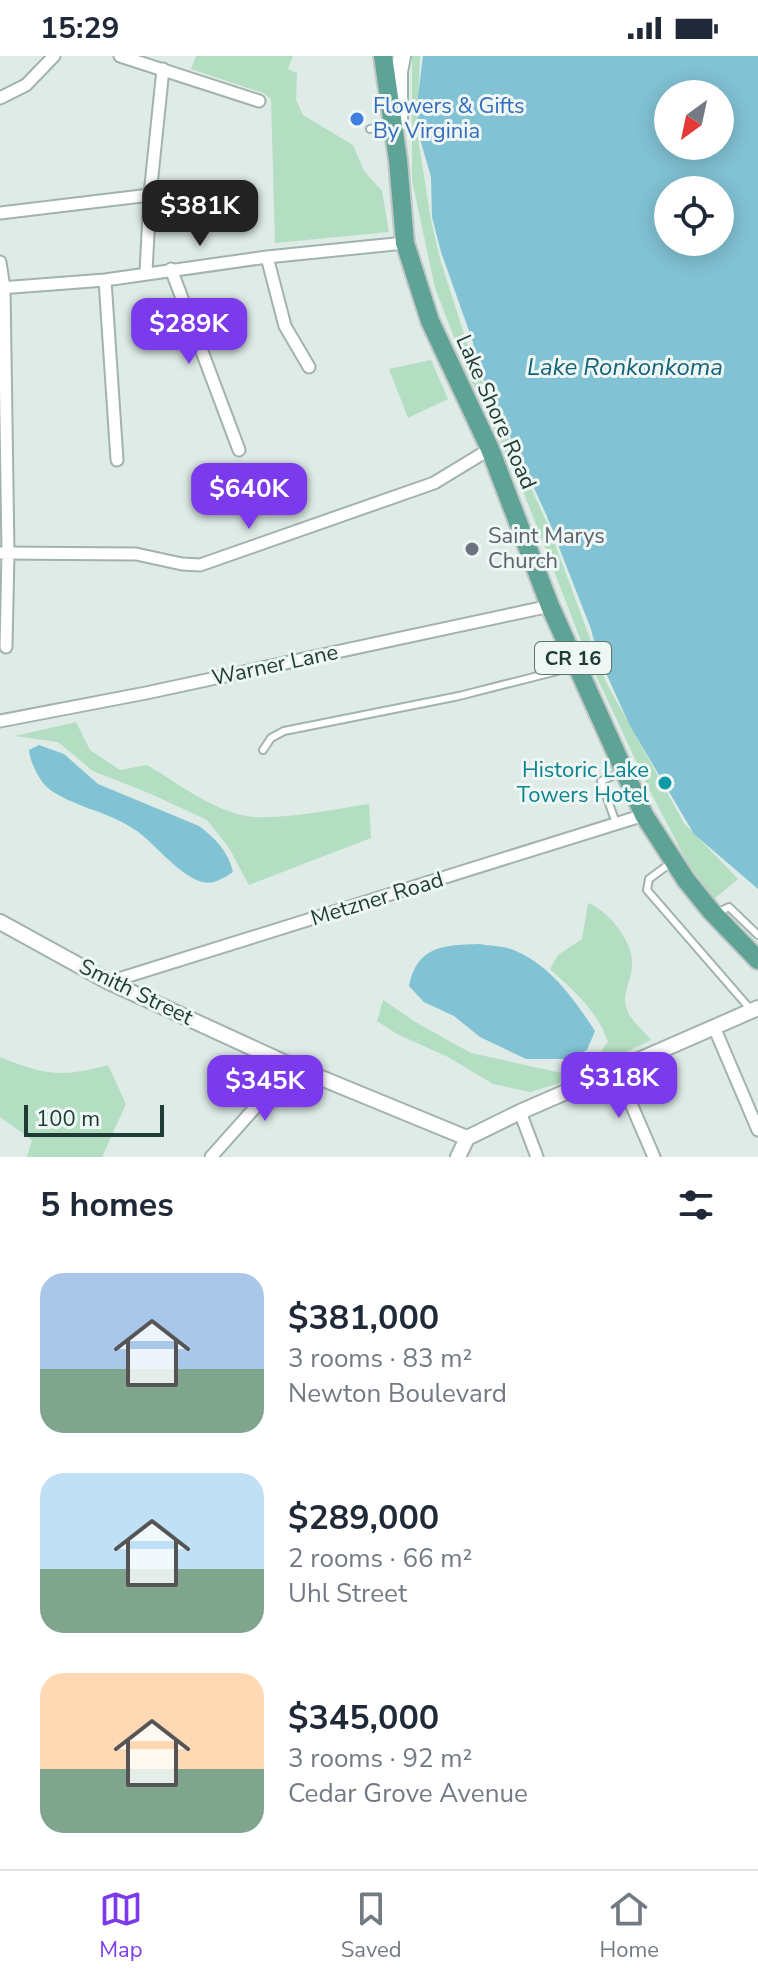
<!DOCTYPE html>
<meta charset="utf-8">
<style>
:root{--surface:#fff;--page:#f2f2f3;--text:#1f2937;--muted:#747a83;--line:#e0e1e3;--accent:#7c3aed}
body{margin:0;font-family:"Nunito Sans",sans-serif;background:var(--page);color:var(--text);height:100vh;display:flex;flex-direction:column;font-size:30px;white-space:nowrap}
*{box-sizing:border-box;margin:0}
p{font-size:26px;color:var(--muted)}
.icon{flex:none;width:44px;height:44px;fill:none;stroke:currentColor;stroke-width:2;stroke-linecap:round;stroke-linejoin:round}
.map{position:relative;height:1101px;overflow:hidden}
.details{display:flex;flex-direction:column;background:var(--surface);flex:1}
.details>*{flex:none}
.needle{width:52px;rotate:213deg}
.fabs{position:absolute;left:654px;top:24px;display:grid;gap:16px}
.fabs a{display:grid;place-items:center;width:80px;height:80px;border-radius:50%;background:var(--surface);box-shadow:0 4px 20px #0003;font-size:40px}
.scale{position:absolute;left:24px;bottom:20px;width:140px;box-sizing:border-box;padding-left:8px;border:4px solid #1e3b35;border-top:0;font-size:22px;line-height:28px;white-space:nowrap;color:#1e3b35;-webkit-text-stroke:6px #eef7f3;paint-order:stroke}
.price{position:absolute;translate:-50% -68px;padding:0 18px;border-radius:16px;background:var(--accent);color:#fff;font-size:26px;line-height:52px;filter:drop-shadow(0 2px 4px #0008)}
.price::after{content:'';position:absolute;left:50%;top:48px;width:24px;height:18px;margin-left:-12px;background:inherit;clip-path:polygon(0 0,100% 0,50% 100%)}
.price.on{background:#222;color:#fff}
ul{padding:0;list-style:none}
li{display:flex;align-items:center;gap:24px;height:200px;padding:0 40px}
li span{display:grid;place-items:center;flex:none;width:224px;height:160px;border-radius:24px;color:#555}
li>.icon{margin-inline-start:auto}
span .icon{width:96px;height:96px;fill:#fffc;stroke-width:1}
li b{font-size:34px}
h2{display:flex;justify-content:space-between;align-items:center;height:96px;padding:0 40px;font-size:34px}
.status{display:flex;justify-content:space-between;align-items:center;height:56px;padding:0 40px;background:var(--surface);direction:ltr}
.status svg{height:22px;fill:currentColor}
.dock{display:flex;justify-content:space-around;align-items:center;height:112px;border-top:2px solid var(--line);background:var(--surface);font-size:22px;color:var(--muted)}
.dock a{display:grid;justify-items:center;gap:4px}
.dock .on{color:var(--accent)}
.map>svg:first-child{display:block}
.green{fill:#b4dec2}
.water{fill:#81c2d4;fill-rule:evenodd}
.lines{fill:none;stroke-linecap:round;stroke-linejoin:round}
.service-casing{stroke:#a1b3ad;stroke-width:10}
.minor-casing{stroke:#a1b3ad;stroke-width:15}
.tertiary-casing{stroke:#a1b3ad;stroke-width:18}
.secondary-casing{stroke:#9cb7af;stroke-width:20}
.primary-casing{stroke:#c0c8c6;stroke-width:22}
.service{stroke:#fff;stroke-width:6}
.minor{stroke:#fff;stroke-width:11}
.tertiary{stroke:#fff;stroke-width:14}
.secondary{stroke:#fff;stroke-width:16}
.primary{stroke:#5fa396;stroke-width:18}
.shop-dot{fill:#3f7fe0;stroke:#eef7f3;stroke-width:3}
.worship-dot{fill:#6b7280;stroke:#eef7f3;stroke-width:3}
.culture-dot{fill:#0f9aa8;stroke:#eef7f3;stroke-width:3}
.labels{text-anchor:middle;dominant-baseline:central;stroke-width:6;stroke-linejoin:round;paint-order:stroke}
.shield{fill:#eef7f3;stroke:#5c736e;stroke-width:2}
.shield-label{font-size:20px;font-weight:bold;fill:#1e3b35}
.shop-label{font-size:22px;fill:#366cbe;stroke:#eef7f3;text-anchor:start}
.street-label{font-size:22px;fill:#1e3b35;stroke:#eef7f3}
.worship-label{font-size:22px;fill:#5b616d;stroke:#eef7f3;text-anchor:start}
.culture-label{font-size:22px;fill:#0d838f;stroke:#eef7f3;text-anchor:end}
.water-label{font-size:24px;font-style:italic;fill:#15637a;stroke:#eef7f3}
</style>
<div class="status"><b>15:29</b><svg viewBox="0 0 49 12"><path d="M0 12V9h3v3zM5 12V6h3v6zM10 12V3h3v9zM15 12V0h3v12zM26 1h20v11H26zM47 4h2v5h-2z"/></svg></div>
<div class="map">
<svg width="758" height="1101" viewBox="0 0 758 1101">
<rect width="100%" height="100%" fill="#deebe6"/>
<path class="green" d="M 196,0 L 293,0 L 288,13 L 297,17 L 296,44 L 303,59 L 353,89 L 364,115 L 382,135 L 389,176 L 275,187 L 271,43 L 263,37 L 191,13 Z
M 412,0 L 420,0 L 417,76 L 431,164 L 440,203 L 472,303 L 548,469 L 606,626 L 684,767 L 738,823 L 714,843 L 687,806 L 650,735 L 586,598 L 520,427 L 469,320 L 435,232 L 412,124 Z
M 431,304 L 448,343 L 408,362 L 389,313 Z
M 76,666 L 90,694 L 120,714 L 147,709 C 178,727 210,753 246,760 C 278,765 336,753 369,748 L 371,782 L 249,829 L 229,792 L 207,764 L 151,738 L 93,715 L 58,686 L 15,680 Z
M 588,847 C 608,854 635,887 632,911 C 631,926 621,938 627,954 C 630,964 644,975 651,984 L 557,1028 L 530,1036 L 493,1028 L 448,1001 L 397,978 L 377,965 L 383,944 L 417,967 L 471,997 L 566,1018 L 598,999 L 608,986 C 597,954 574,935 550,913 L 558,899 L 582,883 Z
M 0,1001 C 45,1019 61,1022 108,1009 L 126,1048 L 102,1101 L 27,1101 L 32,1084 L 0,1061 Z"/>
<path class="water" d="M 423,0 L 758,0 L 758,833 L 694,778 L 630,670 L 597,597 L 591,573 L 546,458 L 475,305 L 473,286 L 441,196 L 432,161 L 431,121 L 418,76 L 418,40 ZM 668,38 L 720,38 L 720,90 L 668,90 ZM 668,134 L 720,134 L 720,186 L 668,186 Z
M 39,689 L 64,698 L 98,728 L 199,770 C 216,783 228,795 233,816 C 222,823 212,830 199,825 C 175,815 157,790 137,775 C 109,755 72,751 48,732 C 39,724 30,706 29,694 Z
M 480,888 C 490,890 502,890 511,893 C 549,907 574,943 595,975 L 587,994 L 568,1003 L 526,1003 L 480,981 L 454,960 L 424,946 L 409,930 C 417,889 445,889 480,888 Z"/>
<g class="lines">
<g class="service-casing">
<path id="service" d="M 370,73 L 390,68
M 263,694 L 271,682 L 284,675 L 459,640 L 573,611
M 616,767 L 601,725 L 620,717
M 672,806 L 649,823 L 647,834 L 752,955
M 719,856 L 729,851 L 758,879"/>
</g>
<g class="minor-casing">
<path id="minor" d="M 120,0 L 259,45
M 0,42 L 26,29 L 54,0
M 0,157 L 150,139
M 267,201 L 285,270 L 309,311
M 0,206 L 4,232 L 8,497 L 6,591
M 171,213 L 239,394
M 146,216 L 150,139 L 163,13
M 105,224 L 117,404
M 0,232 L 105,224 L 267,201 L 405,187
M 0,497 L 136,498 L 182,508 L 200,509 L 434,427 L 490,393
M 0,665 L 146,637 L 550,550
M 109,926 L 644,759
M 714,971 L 758,1074
M 616,1013 L 654,1101
M 520,1056 L 537,1101
M 211,1101 L 292,1010"/>
</g>
<g class="tertiary-casing">
<path id="tertiary" d="M 0,866 L 109,926 L 292,1010 L 467,1082 L 520,1056 L 758,952
M 458,1101 L 467,1082"/>
</g>
<g class="secondary-casing">
<path id="secondary" d="M 399,66 L 399,16 L 402,0"/>
</g>
<g class="primary-casing">
<path id="primary" d="M 383,0 L 398,104 L 405,187 L 430,265 L 490,393 L 550,550 L 644,759 L 686,824 L 711,855 L 758,904"/>
</g>
<use href="#service" class="service"/>
<use href="#minor" class="minor"/>
<use href="#tertiary" class="tertiary"/>
<use href="#secondary" class="secondary"/>
<use href="#primary" class="primary"/>
</g>
<circle class="shop-dot" cx="357" cy="63" r="8"/>
<circle class="worship-dot" cx="472" cy="493" r="8"/>
<circle class="culture-dot" cx="665" cy="727" r="8"/>
<g class="labels">
<rect class="shield" x="535" y="586" width="76" height="32" rx="6"/>
<g class="shield-label">
<text x="573" y="602">CR 16</text>
</g>
<g class="shop-label">
<text x="373" y="50">Flowers &amp; Gifts<tspan x="373" dy="25">By Virginia</tspan></text>
</g>
<g class="street-label">
<text transform="translate(496 356) rotate(66)">Lake Shore Road</text>
<text transform="translate(275 609) rotate(-12)">Warner Lane</text>
<text transform="translate(377 843) rotate(-17)">Metzner Road</text>
<text transform="translate(136 936) rotate(26)">Smith Street</text>
</g>
<g class="worship-label">
<text x="488" y="480">Saint Marys<tspan x="488" dy="25">Church</tspan></text>
</g>
<g class="culture-label">
<text x="649" y="714">Historic Lake<tspan x="649" dy="25">Towers Hotel</tspan></text>
</g>
<g class="water-label">
<text x="625" y="311">Lake Ronkonkoma</text>
</g>
</g>
</svg>
<div class="fabs">
<a><svg class="needle" viewBox="-14 -14 28 28"><path d="M0-13l5 13h-10z" fill="#e53935"/><path d="M0 13l5-13h-10z" fill="#747a83"/></svg></a>
<a><svg class="icon" aria-label="locate" viewBox="0 0 24 24"><circle cx="12" cy="12" r="6"/><path d="M12 2v4M12 18v4M2 12h4M18 12h4"/></svg></a>
</div>
<div class="scale">100 m</div>
<b class="price on" style="left:200px;top:192px">$381K</b>
<b class="price" style="left:189px;top:310px">$289K</b>
<b class="price" style="left:249px;top:475px">$640K</b>
<b class="price" style="left:619px;top:1064px">$318K</b>
<b class="price" style="left:265px;top:1067px">$345K</b>
</div>
<section class="details">
<h2>5 homes<svg class="icon" aria-label="filters" viewBox="0 0 24 24"><path d="M4 7h16M4 17h16"/><circle cx="9" cy="7" r="2"/><circle cx="15" cy="17" r="2"/></svg></h2>
<ul>
<li><span style="background:linear-gradient(#a9c7e8 60%,#7fa58c 0)"><svg class="icon" aria-label="home" viewBox="0 0 24 24"><path d="M3 11l9-7 9 7M6 9v11h12V9"/></svg></span><div><b>$381,000</b><p>3 rooms · 83 m²</p><p>Newton Boulevard</p></div></li>
<li><span style="background:linear-gradient(#bfe0f5 60%,#7fa58c 0)"><svg class="icon" aria-label="home" viewBox="0 0 24 24"><path d="M3 11l9-7 9 7M6 9v11h12V9"/></svg></span><div><b>$289,000</b><p>2 rooms · 66 m²</p><p>Uhl Street</p></div></li>
<li><span style="background:linear-gradient(#ffd9b3 60%,#7fa58c 0)"><svg class="icon" aria-label="home" viewBox="0 0 24 24"><path d="M3 11l9-7 9 7M6 9v11h12V9"/></svg></span><div><b>$345,000</b><p>3 rooms · 92 m²</p><p>Cedar Grove Avenue</p></div></li>
</ul>
</section>
<nav class="dock">
<a class="on"><svg class="icon" aria-label="map" viewBox="0 0 24 24"><path d="M3 6l6-2 6 2 6-2v14l-6 2-6-2-6 2zM9 4v14M15 6v14"/></svg>Map</a>
<a><svg class="icon" aria-label="saved" viewBox="0 0 24 24"><path d="M7 4h10v16l-5-4-5 4z"/></svg>Saved</a>
<a><svg class="icon" aria-label="home" viewBox="0 0 24 24"><path d="M3 11l9-7 9 7M6 9v11h12V9"/></svg>Home</a>
</nav>
